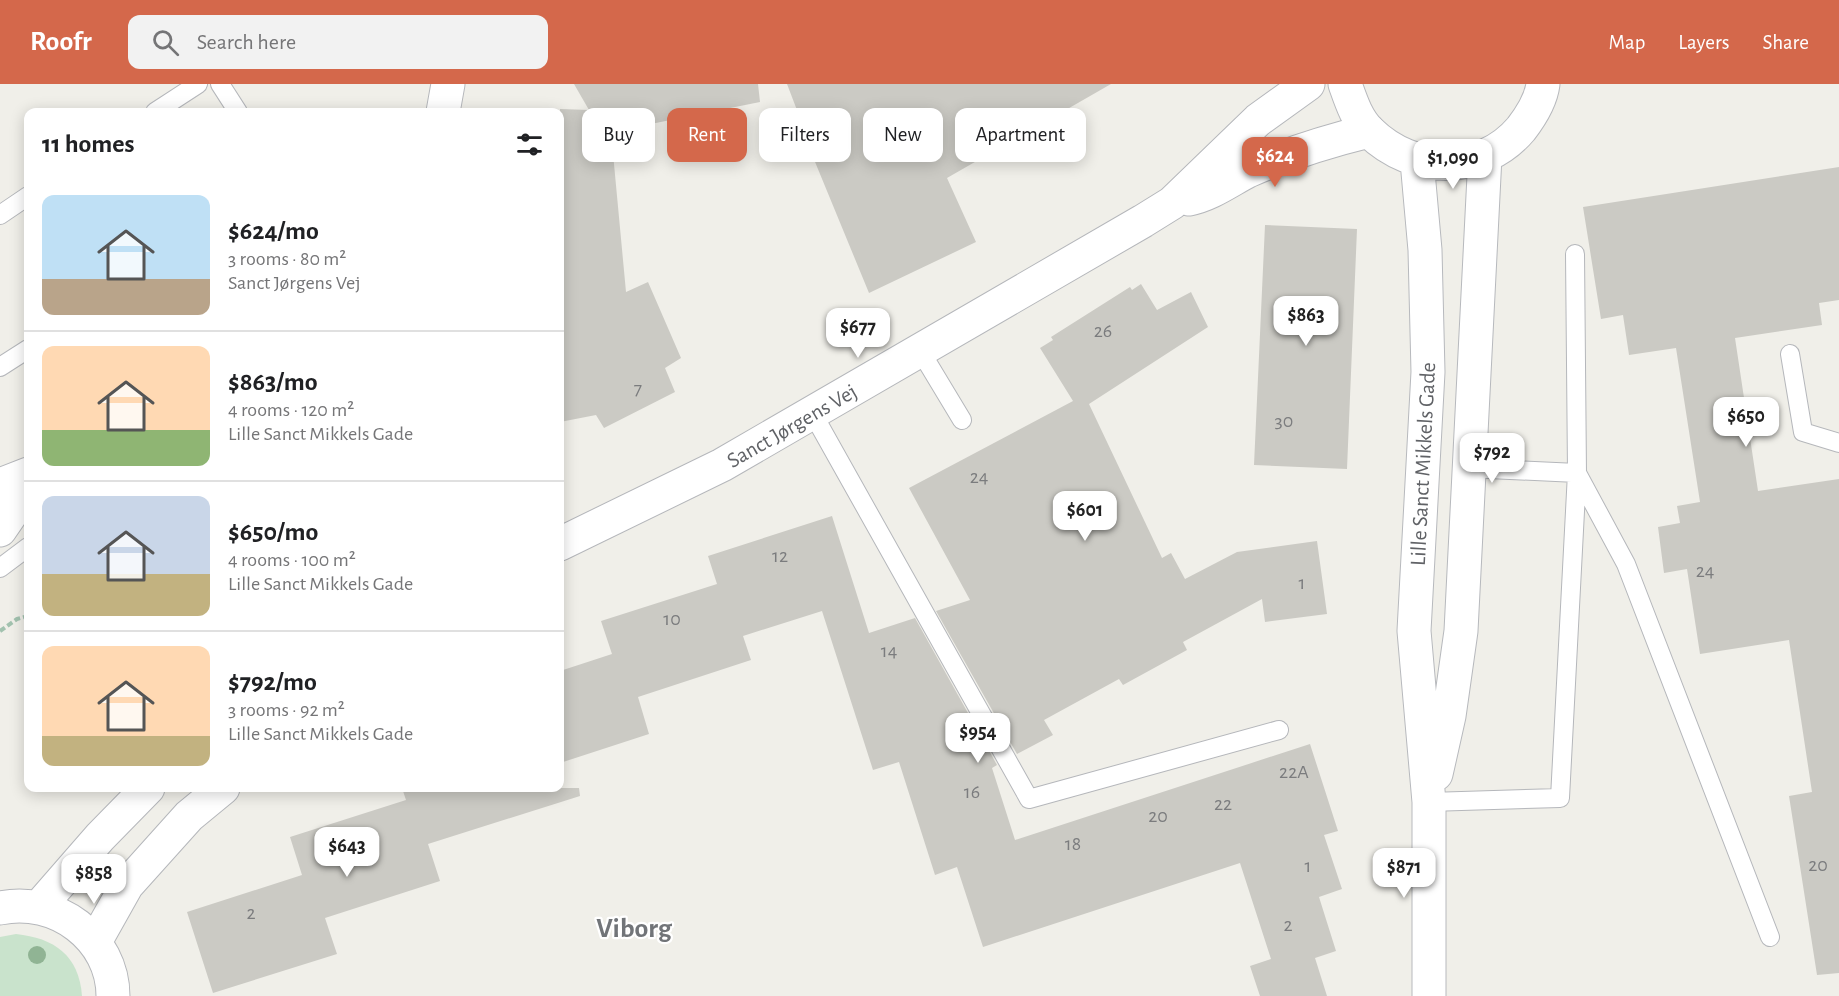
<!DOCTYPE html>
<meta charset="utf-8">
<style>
:root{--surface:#fff;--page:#f2f2f2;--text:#202124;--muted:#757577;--line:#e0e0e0;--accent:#d4684b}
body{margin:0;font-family:"Alegreya Sans",sans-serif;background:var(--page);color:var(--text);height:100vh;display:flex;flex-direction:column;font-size:22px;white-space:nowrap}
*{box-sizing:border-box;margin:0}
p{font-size:20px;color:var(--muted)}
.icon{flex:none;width:33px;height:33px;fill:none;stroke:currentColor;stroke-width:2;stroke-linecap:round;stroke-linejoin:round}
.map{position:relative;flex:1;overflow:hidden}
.drawer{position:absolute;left:24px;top:24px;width:540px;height:684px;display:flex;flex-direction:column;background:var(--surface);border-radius:12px;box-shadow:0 3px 15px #0003}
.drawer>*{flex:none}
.banner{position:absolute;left:582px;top:24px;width:570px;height:54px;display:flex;gap:12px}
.price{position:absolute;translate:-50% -51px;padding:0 14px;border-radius:12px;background:#fff;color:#222;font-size:20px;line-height:39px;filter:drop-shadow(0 2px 3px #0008)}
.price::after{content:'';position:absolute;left:50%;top:36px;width:18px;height:14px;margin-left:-9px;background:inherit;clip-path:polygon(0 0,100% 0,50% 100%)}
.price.selected{background:var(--accent);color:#fff}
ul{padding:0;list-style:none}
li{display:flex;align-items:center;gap:18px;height:150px;padding:0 18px}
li+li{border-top:2px solid var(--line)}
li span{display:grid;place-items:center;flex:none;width:168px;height:120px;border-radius:12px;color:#555}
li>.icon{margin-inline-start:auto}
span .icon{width:72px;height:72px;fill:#fffc;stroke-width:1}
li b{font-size:26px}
h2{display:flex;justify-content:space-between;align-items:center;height:72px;padding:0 18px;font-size:26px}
.chip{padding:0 21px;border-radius:12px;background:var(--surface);box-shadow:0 3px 15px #0003;font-size:21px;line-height:54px}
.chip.selected{background:var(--accent);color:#fff}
header{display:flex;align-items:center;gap:36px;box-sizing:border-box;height:84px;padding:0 30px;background:var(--accent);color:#fff}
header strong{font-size:28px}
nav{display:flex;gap:33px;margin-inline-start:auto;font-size:21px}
.search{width:420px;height:54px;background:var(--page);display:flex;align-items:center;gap:15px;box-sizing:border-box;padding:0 21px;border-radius:12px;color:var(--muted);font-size:22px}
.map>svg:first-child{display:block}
.green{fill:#c9e3cc}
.building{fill:#cbcac4}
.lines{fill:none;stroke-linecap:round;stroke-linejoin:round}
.service-casing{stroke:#b5b7bb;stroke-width:20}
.minor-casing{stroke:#b5b7bb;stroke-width:35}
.tertiary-casing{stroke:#b5b7bb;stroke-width:35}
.secondary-casing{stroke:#b7b9bd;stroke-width:35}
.path{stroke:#a2c2af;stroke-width:4;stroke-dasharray:6 3;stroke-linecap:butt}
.service{stroke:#fff;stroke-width:18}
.minor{stroke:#fff;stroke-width:33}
.tertiary{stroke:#fff;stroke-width:33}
.secondary{stroke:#fff;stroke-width:33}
.tree{fill:#90b494}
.labels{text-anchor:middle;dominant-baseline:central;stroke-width:4.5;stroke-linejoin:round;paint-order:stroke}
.number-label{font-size:20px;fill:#7b7c7e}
.street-label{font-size:22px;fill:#606266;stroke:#fff}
.district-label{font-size:28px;font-weight:bold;fill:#717478;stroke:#fff}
</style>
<header>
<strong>Roofr</strong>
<div class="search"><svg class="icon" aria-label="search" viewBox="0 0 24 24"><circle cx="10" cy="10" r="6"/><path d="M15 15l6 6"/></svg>Search here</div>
<nav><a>Map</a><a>Layers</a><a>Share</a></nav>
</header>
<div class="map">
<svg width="1839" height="912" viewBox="0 0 1839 912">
<rect width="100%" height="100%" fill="#f0efe9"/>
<path class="green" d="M 16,850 C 54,854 79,871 82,912 L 0,912 L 0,853 Z"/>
<path class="building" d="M 574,0 L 758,0 L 760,18 L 611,48 L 626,208 L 648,198 L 681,274 L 665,284 L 675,308 L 604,344 L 596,331 L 560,338 L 560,25 L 589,26 Z
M 787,0 L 1111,0 L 947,94 L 976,158 L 869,209 L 806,56 L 808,55 Z
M 1839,83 L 1839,216 L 1819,219 L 1822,241 L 1735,254 L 1758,407 L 1839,395 L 1839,889 L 1817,891 L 1789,712 L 1812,708 L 1789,556 L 1700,570 L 1687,485 L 1664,489 L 1658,443 L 1680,439 L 1677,422 L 1700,418 L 1676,264 L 1629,271 L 1623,231 L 1601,235 L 1583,123 Z
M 1265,141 L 1357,145 L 1347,385 L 1254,381 Z
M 1141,200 L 1157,226 L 1191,208 L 1208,243 L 1089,320 L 1162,474 L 1171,469 L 1185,495 L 1237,468 L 1317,457 L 1327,530 L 1265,538 L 1262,515 L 1183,558 L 1187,566 L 1123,601 L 1119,595 L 1044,636 L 1053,651 L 1017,670 L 936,527 L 970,516 L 909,404 L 1073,317 L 1040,264 L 1053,256 L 1051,253 L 1130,203 L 1132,206 Z
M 832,432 L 869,549 L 915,534 L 997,681 L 992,684 L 1015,756 L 1310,660 L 1338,747 L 1324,751 L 1342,805 L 1319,813 L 1336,867 L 1315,874 L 1327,912 L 1260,912 L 1250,882 L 1271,875 L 1240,779 L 983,863 L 957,783 L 935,791 L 899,678 L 873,686 L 822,527 L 743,552 L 751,576 L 638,613 L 649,650 L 560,679 L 560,587 L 612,570 L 601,537 L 717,500 L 708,472 Z
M 402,704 L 579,704 L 580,712 L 428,760 L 440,797 L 325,834 L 337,870 L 213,909 L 187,828 L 302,791 L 290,753 L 406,716 Z"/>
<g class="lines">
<g class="service-casing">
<path id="service" d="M 220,0 L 238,28
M 155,28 L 198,0
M 0,131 L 28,112
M 921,268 L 962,336
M 1790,270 L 1803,348 L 1839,359
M 0,283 L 28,265
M 813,330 L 1029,715 L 1279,646
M 1467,384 L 1577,389 L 1626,480 L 1770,853
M 0,484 L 28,463
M 1429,718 L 1560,714 L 1577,389 L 1575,170"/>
</g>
<g class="minor-casing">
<path id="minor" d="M 443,28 L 448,0
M 0,401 L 28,390
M 0,446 L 28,405"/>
</g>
<g class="tertiary-casing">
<path id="tertiary" d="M 1189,115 C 1210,111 1229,97 1248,87 C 1287,70 1328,57 1369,47
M 560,460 L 722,381 L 1143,137 L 1172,119 L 1258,36 L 1308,0
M 39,823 L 100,753 L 148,704
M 0,824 C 56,812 113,854 113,912
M 95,858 L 127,801 L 189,732 L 223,704"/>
</g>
<g class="secondary-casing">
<path id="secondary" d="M 1345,0 C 1351,17 1357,36 1370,48 C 1413,90 1482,91 1521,45 C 1531,32 1541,16 1543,0
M 1417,77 L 1425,166 L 1428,288 L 1414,547 L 1429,718 L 1429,912
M 1436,690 L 1449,632 L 1461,547 L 1485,72"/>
</g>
<path class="path" d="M 0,547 L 17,535 L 28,532"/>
<use href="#service" class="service"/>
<use href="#minor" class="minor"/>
<use href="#tertiary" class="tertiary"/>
<use href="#secondary" class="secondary"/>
</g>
<circle class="tree" cx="37" cy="871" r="9"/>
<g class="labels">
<g class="number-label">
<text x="1103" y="247">26</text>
<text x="638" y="305">7</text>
<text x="1284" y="337">30</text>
<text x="979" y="393">24</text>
<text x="780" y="472">12</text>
<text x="1705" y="487">24</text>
<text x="1302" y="499">1</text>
<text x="672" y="535">10</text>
<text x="889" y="567">14</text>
<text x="1294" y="688">22A</text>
<text x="972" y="708">16</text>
<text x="1223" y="720">22</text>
<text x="1158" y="732">20</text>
<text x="1073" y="760">18</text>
<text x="1818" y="781">20</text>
<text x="1308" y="782">1</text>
<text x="251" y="829">2</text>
<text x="1288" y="841">2</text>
</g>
<g class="street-label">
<text transform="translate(792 342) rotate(-30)">Sanct Jørgens Vej</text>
<text transform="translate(1423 380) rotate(-87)">Lille Sanct Mikkels Gade</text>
</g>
<g class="district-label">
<text x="634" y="845">Viborg</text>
</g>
</g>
</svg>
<b class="price selected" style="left:1275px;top:104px">$624</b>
<b class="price" style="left:1453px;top:106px">$1,090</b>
<b class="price" style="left:1306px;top:263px">$863</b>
<b class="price" style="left:858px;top:275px">$677</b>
<b class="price" style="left:1746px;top:364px">$650</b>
<b class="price" style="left:1492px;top:400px">$792</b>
<b class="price" style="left:1085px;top:458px">$601</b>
<b class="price" style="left:978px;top:680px">$954</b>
<b class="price" style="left:347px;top:794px">$643</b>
<b class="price" style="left:1404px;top:815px">$871</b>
<b class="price" style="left:94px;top:821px">$858</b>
<div class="banner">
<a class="chip">Buy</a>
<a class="chip selected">Rent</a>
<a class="chip">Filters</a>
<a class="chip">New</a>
<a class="chip">Apartment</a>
</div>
<section class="drawer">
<h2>11 homes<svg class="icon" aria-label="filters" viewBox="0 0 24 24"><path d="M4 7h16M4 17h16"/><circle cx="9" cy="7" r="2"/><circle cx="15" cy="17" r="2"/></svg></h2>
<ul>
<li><span style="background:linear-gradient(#bfe0f5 70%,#b9a48a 0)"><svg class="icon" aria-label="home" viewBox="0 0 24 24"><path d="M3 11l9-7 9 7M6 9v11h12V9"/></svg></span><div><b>$624/mo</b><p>3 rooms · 80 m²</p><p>Sanct Jørgens Vej</p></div></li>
<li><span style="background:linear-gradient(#ffd9b3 70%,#8fb573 0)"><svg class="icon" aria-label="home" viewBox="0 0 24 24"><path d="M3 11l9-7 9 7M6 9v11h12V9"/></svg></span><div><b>$863/mo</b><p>4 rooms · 120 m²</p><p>Lille Sanct Mikkels Gade</p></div></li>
<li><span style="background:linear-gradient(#c9d6e8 65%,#c2b280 0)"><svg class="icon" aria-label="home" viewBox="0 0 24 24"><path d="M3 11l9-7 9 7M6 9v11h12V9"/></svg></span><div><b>$650/mo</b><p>4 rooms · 100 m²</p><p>Lille Sanct Mikkels Gade</p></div></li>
<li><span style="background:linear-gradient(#ffd9b3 75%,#c2b280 0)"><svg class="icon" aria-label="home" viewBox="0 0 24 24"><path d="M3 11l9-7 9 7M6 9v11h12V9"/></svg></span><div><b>$792/mo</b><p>3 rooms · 92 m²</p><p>Lille Sanct Mikkels Gade</p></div></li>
</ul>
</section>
</div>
